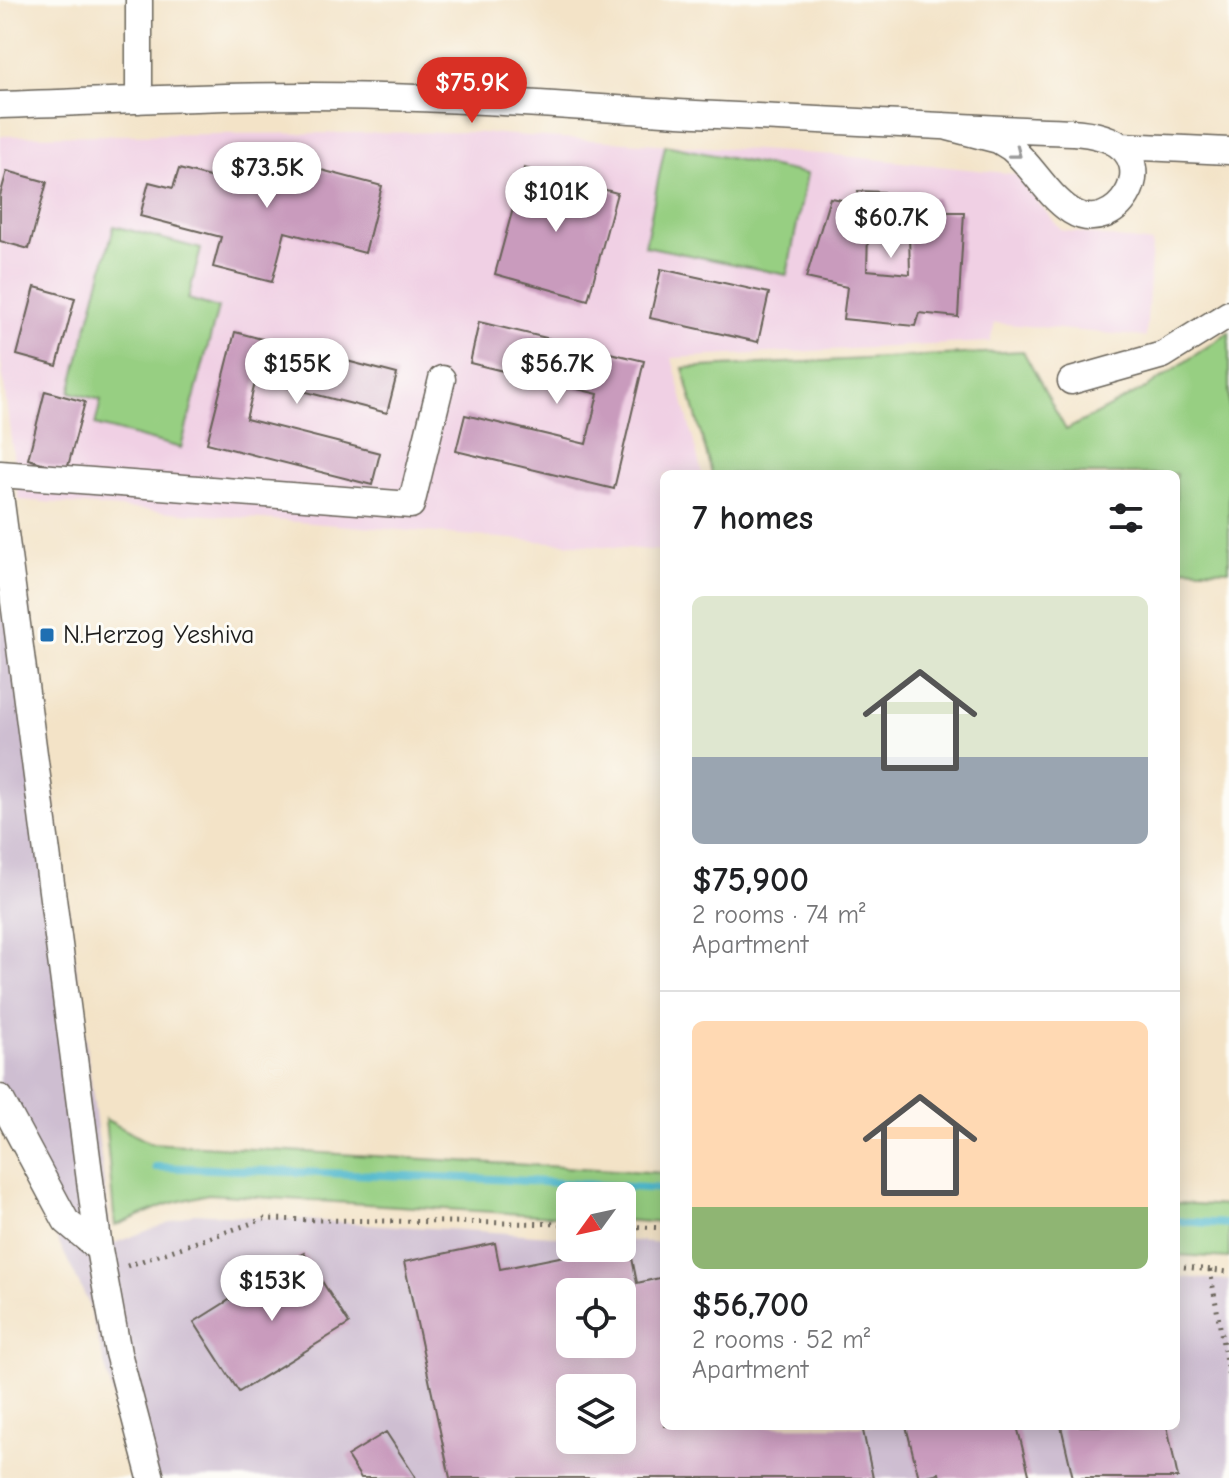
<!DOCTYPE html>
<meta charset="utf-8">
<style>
:root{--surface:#fff;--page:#f6f6f6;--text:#202124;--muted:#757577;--line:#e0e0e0;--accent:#d93025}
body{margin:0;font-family:"Comic Neue",sans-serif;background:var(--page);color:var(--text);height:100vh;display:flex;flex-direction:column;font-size:30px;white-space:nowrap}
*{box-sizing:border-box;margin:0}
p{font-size:26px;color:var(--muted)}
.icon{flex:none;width:44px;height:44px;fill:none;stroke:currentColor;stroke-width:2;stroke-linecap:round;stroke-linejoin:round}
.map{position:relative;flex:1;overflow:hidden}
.panel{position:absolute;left:660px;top:470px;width:520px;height:960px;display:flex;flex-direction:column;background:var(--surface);border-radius:12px;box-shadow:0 4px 20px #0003}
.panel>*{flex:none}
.needle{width:52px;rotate:237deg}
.controls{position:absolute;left:556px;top:1182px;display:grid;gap:16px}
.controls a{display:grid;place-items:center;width:80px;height:80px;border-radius:12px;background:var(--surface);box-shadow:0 4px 20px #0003;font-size:40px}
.price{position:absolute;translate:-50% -68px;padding:0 18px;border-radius:28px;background:#fff;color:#222;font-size:26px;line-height:52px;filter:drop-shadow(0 2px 4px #0008)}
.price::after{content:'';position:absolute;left:50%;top:48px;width:24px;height:18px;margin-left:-12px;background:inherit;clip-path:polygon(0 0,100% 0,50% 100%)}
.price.selected{background:var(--accent);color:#fff}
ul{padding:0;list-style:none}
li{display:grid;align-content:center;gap:16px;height:424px;padding:0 32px}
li+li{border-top:2px solid var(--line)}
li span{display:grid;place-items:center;height:248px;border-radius:12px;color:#555}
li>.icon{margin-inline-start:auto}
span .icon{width:144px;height:144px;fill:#fffc;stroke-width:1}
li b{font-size:34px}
h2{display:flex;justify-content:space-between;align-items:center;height:96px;padding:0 32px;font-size:34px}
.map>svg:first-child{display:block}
.built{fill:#f0d0e4}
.industrial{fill:#cebed1;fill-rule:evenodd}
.green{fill:#97cf82;stroke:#5a764f;stroke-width:2}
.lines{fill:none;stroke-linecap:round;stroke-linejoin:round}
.stream{stroke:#4fb8cc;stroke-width:8}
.building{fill:#c99bbd;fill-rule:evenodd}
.minor-casing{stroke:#676258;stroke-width:29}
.path{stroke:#676258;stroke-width:5;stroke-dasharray:2 6;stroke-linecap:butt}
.minor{stroke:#fff;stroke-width:26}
.oneway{stroke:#999}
.poi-dot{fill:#1f6fb2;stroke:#fdfcf7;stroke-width:3}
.labels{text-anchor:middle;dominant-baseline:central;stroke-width:6;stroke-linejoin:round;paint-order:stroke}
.poi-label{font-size:26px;fill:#1c1c1c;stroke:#fdfcf7;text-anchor:start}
</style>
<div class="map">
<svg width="1229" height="1478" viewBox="0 0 1229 1478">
<rect width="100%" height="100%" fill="#fdfcf7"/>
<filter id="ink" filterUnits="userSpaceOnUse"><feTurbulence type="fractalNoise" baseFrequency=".0125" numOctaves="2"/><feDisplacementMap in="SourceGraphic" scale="16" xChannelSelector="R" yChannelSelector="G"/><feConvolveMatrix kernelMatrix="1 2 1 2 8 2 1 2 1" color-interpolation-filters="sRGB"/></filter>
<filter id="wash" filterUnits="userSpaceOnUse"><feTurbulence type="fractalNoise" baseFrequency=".006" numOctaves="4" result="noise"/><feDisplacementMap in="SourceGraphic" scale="32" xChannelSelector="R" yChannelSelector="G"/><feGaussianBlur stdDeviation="1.8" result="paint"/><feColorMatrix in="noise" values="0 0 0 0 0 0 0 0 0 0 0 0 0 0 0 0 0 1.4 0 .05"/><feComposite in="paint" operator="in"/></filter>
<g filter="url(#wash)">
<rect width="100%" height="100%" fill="#f3e3c7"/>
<path class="built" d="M 466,132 L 835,155 L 1015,174 L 1061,230 L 1152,243 L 1146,337 L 995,323 L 990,342 L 672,358 L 702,474 L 664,474 L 664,551 L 19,500 L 0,355 L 0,136 Z"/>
<path class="industrial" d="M 19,525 L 112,1244 L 194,1213 L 570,1237 L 570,1248 L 622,1248 L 622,1240 L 664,1243 L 664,1426 L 1176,1426 L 1176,1277 L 1229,1280 L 1229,1478 L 135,1478 L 88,1302 L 0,1122 L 0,526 ZM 570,1292 L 622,1292 L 622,1344 L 570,1344 ZM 570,1388 L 622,1388 L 622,1440 L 570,1440 Z"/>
<path class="green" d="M 665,145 L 807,174 L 787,275 L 645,246 Z
M 114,226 L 201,249 L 188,299 L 218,308 L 181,448 L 95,425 L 101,400 L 70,392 Z
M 1229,332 L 1229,570 L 1176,568 L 1176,474 L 712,474 L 683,368 L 1023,351 L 1066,430 L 1148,387 Z
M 105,1119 L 150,1143 L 664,1173 L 664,1223 L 622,1220 L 622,1196 L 570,1196 L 570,1217 L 208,1194 L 165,1205 L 115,1226 Z
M 1176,1203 L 1229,1206 L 1229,1258 L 1176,1255 Z"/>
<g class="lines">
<path class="stream" d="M 156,1167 L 493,1179 L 664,1189
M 1176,1221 L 1229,1224"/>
</g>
<g id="blocks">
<path class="building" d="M 241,149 L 382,186 L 365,253 L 285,232 L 272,282 L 213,267 L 221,237 L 140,216 L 149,182 L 173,188 L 179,169 L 232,183 Z
M 524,168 L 617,193 L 588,300 L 495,274 Z
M 7,171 L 47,182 L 29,249 L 0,241 L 0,196 Z
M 858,191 L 883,192 L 884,232 L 868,231 L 867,270 L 910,274 L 909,233 L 898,232 L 900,198 L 937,198 L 939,212 L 964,212 L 958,317 L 919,313 L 915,326 L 843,319 L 847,287 L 806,278 L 830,198 L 859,203 Z
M 661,269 L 769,293 L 758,342 L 650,318 Z
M 35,287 L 75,298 L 57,366 L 17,355 Z
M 479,322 L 644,361 L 614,489 L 456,451 L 465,415 L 586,444 L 598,394 L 470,363 Z
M 235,332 L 397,374 L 387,413 L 256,379 L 246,419 L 380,453 L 372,485 L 207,443 Z
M 45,391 L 85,402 L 67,470 L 28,459 Z
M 495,1243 L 500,1269 L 604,1248 L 622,1248 L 622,1244 L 629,1243 L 637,1283 L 664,1277 L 664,1426 L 862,1426 L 873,1478 L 450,1478 L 404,1262 ZM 570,1292 L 622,1292 L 622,1344 L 570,1344 ZM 570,1388 L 622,1388 L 622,1440 L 570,1440 Z
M 304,1253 L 349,1324 L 239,1392 L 194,1322 Z
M 906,1426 L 1017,1426 L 1030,1478 L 940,1478 L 939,1473 L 919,1478 Z
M 1061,1426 L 1167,1426 L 1178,1478 L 1073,1478 Z
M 386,1432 L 416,1478 L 361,1478 L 347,1456 Z"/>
</g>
</g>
<g filter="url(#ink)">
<use href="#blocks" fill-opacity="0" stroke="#676258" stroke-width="2"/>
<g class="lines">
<g class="minor-casing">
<path id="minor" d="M 139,100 L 139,0
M 0,105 C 127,101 255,93 382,97 C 486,99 591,108 696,114 C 805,120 914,124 1023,130 C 1050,132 1085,129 1110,140 C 1163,164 1115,239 1071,211 C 1047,195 1032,166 1011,148 L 998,140 L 944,126
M 1121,146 L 1229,151
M 1071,381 L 1163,355 L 1229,314
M 0,474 L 411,505 L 442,379
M 0,495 L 99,1249 L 118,1353 L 151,1478
M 0,1098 L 66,1221 L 99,1249"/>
</g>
<path class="path" d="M 622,1226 L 664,1228
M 127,1266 L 264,1219 L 570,1224
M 1176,1266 L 1229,1272
M 1210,1270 L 1229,1378"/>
<use href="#minor" class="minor"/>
</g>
<defs><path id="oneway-chevron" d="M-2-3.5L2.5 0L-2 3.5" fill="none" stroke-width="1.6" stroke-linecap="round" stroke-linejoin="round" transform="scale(2)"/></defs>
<use class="oneway" href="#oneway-chevron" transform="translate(1016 153) rotate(38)"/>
</g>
<rect class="poi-dot" x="39" y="627" width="16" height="16" rx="4"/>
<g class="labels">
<g class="poi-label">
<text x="63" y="635">N.Herzog Yeshiva</text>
</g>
</g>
</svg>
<div class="controls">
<a><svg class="needle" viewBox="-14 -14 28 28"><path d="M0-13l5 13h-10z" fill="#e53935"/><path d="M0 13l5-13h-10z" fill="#757577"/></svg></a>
<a><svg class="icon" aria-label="locate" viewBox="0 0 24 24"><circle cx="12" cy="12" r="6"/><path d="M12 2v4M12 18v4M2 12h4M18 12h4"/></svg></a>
<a><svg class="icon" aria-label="layers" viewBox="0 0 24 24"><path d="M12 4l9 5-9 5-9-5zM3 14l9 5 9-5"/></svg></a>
</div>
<b class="price selected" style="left:472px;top:125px">$75.9K</b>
<b class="price" style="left:267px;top:210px">$73.5K</b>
<b class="price" style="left:556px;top:234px">$101K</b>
<b class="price" style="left:891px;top:260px">$60.7K</b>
<b class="price" style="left:297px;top:406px">$155K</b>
<b class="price" style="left:557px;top:406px">$56.7K</b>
<b class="price" style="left:272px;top:1323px">$153K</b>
<section class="panel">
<h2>7 homes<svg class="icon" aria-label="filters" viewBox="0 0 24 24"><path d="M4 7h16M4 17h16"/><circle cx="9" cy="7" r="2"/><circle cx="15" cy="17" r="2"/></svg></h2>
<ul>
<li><span style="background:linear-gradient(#dfe7d0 65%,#9aa5b1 0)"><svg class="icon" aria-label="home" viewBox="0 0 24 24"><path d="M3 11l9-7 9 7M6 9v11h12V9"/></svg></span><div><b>$75,900</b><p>2 rooms · 74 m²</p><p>Apartment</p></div></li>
<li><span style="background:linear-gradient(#ffd9b3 75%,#8fb573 0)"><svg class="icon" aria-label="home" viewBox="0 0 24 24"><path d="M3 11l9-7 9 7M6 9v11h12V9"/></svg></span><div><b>$56,700</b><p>2 rooms · 52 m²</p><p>Apartment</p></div></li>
</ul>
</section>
</div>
